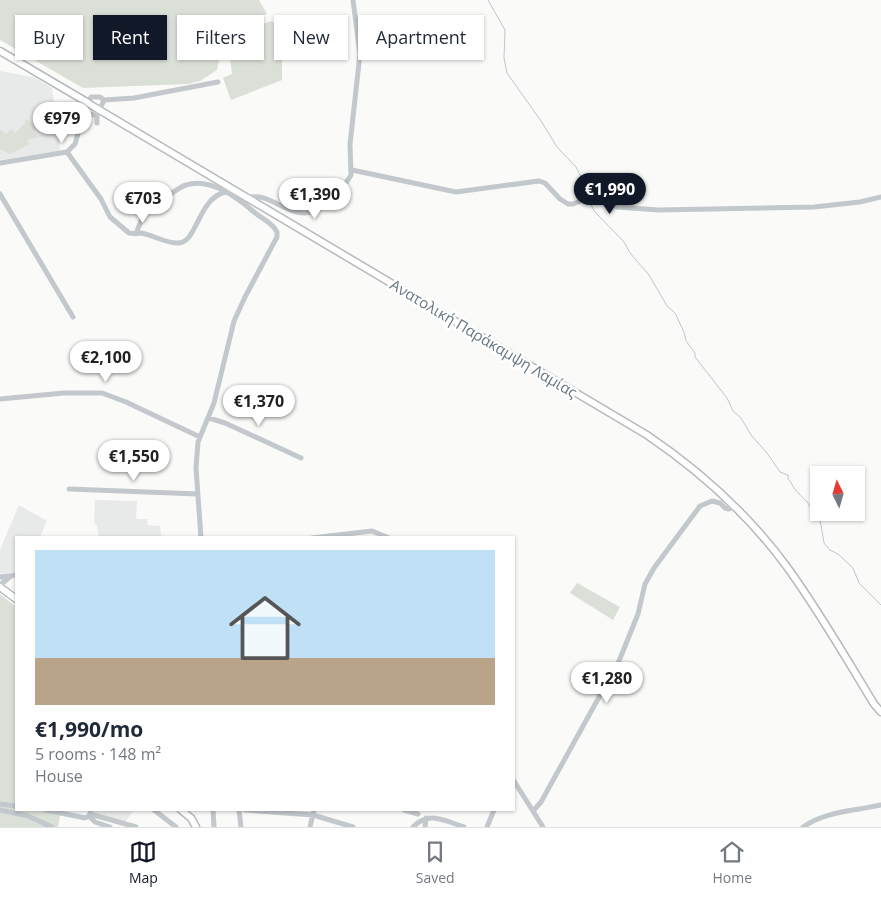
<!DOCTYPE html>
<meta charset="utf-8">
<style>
:root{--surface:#fff;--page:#f6f6f7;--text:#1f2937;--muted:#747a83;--line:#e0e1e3;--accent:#111827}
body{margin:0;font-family:"Open Sans",sans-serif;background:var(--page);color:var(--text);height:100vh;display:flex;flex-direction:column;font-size:19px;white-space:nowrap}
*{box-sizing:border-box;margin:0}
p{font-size:16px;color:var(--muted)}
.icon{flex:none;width:28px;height:28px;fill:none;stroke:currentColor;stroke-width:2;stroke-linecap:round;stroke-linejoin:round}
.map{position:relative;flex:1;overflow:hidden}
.sheet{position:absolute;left:15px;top:536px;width:500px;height:275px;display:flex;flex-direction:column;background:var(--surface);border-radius:0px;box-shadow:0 1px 4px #0004}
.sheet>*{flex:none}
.banner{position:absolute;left:15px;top:15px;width:500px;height:45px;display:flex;gap:10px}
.needle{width:32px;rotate:355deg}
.buttons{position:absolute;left:810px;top:466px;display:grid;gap:10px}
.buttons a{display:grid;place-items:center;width:55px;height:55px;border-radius:0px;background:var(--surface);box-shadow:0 1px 4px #0004;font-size:25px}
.price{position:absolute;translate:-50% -42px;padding:0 11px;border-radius:18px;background:#fff;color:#222;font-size:16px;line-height:32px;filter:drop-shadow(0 1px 2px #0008)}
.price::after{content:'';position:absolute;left:50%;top:30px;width:15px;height:11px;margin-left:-8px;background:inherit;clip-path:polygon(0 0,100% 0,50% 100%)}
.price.on{background:var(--accent);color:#fff}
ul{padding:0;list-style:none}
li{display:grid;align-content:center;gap:10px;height:265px;padding:0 20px}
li+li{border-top:1px solid var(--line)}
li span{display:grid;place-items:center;height:155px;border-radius:0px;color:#555}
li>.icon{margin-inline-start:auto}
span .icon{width:90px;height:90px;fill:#fffc;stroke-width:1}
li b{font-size:21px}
.tag{padding:0 18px;border-radius:0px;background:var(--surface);box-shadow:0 1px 4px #0004;font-size:18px;line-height:45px}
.tag.on{background:var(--accent);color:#fff}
.menu{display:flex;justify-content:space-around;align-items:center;height:70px;border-top:1px solid var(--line);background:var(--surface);font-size:14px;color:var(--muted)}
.menu a{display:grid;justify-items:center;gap:2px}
.menu .on{color:var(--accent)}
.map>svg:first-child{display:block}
.built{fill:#e8e9e9}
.green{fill:#dadfd7}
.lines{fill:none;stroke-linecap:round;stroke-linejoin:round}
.stream{stroke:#bbc7cb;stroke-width:1}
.major-casing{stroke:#b5babe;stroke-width:9}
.minor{stroke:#c3c8cc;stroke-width:5}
.major{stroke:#fff;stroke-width:6}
.major-bridge-casing{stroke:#b5babe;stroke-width:9;stroke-linecap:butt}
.major-bridge{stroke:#fff;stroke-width:6}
.labels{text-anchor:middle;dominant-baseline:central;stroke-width:5;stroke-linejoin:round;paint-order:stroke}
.street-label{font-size:15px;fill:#657683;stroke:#fff}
</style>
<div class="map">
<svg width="881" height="827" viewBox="0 0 881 827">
<rect width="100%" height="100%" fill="#fafaf8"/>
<path class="built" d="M 0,71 L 33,77 L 52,88 L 60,151 L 0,160 Z
M 95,500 L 137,501 L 136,519 L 147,519 L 148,525 L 160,526 L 161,537 L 99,537 L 97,526 L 94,523 Z
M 19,505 L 47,521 L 40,537 L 16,538 L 16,572 L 0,574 L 0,550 Z
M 94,810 L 134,810 L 125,822 L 94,813 Z"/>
<path class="green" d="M 0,0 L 259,0 L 267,14 L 249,21 L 223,39 L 217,70 L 200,81 L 188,84 L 83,88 L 0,40 Z
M 271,21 L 289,31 L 289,49 L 282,50 L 282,80 L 231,100 L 223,78 L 232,74 L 229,48 L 249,35 L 248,29 Z
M 26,119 L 37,127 L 34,133 L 39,137 L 27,140 L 29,144 L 10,154 L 0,149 L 0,129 L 6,134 L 11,129 L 15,133 L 24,124 Z
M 577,583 L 620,607 L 613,620 L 570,593 Z
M 0,594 L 16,607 L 16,810 L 61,810 L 58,827 L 0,827 Z"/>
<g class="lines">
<path class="stream" d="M 488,0 L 505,30 L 504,58 L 507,73 L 541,121 L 557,147 L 576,167 L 581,177 L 586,197
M 588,200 L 595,212 L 624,242 L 630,253 L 649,275 L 667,306 L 675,313 L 684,332 L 686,341 L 695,353 L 695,357 L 727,398 L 733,411 L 741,418 L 751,435 L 767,453 L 780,472 L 788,475 L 788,479 C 792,483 792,486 795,489 C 802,499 812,502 812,516 L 820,521 L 821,525 L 824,543 L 830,550 L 838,554 L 853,568 L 859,583 L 881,605"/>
<g class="major-casing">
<path id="major" d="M 0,51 L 85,101
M 91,105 L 647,435 C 700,471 749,515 787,567 C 819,611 846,658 874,704 L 881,712
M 0,587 L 16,599
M 181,810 L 191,818 L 196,827"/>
</g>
<path class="minor" d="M 82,120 L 85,107 L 91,97 L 100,97 L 104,100 L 134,98 L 218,82
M 97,123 L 97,116 L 104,100
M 67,152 L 101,199 L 110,217 L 129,233 C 133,234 137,233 141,233 C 153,235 167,244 179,243 C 197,242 198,199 225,192
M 0,163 L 67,152 L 75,144 L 82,120 L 92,114 L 97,116
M 352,170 L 456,192 L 539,181 L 545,183 L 560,199 L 568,204 L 573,204 L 587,198 L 595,197 L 617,207 L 659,210 L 814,207 L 860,202 L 881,197
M 0,194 L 73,317
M 246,198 C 267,192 278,208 297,212 C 320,218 341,192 351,175 L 350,144 L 360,54 L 353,0
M 136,234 C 143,213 149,208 167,197 C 173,193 179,187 186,185 C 210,177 238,198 254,212 C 262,219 273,223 277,232 L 277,237 L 245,297 L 234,321 L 214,403 L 198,442 L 196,468 L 201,538
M 0,399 L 64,393 L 102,393 L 126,402 L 200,437
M 209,418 L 225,423 L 301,458
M 69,489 L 198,494
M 312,538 L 372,531 L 389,538
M 0,577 L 16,575
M 0,585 L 11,576
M 514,781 L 543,827
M 0,804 L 16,806
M 0,810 L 28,816 L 52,827
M 46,810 L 85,818 L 89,816 L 91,810
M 154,810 L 176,827
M 213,810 L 214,827
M 239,810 L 241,827
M 245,810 L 313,815 L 353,827
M 404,810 L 418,814
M 533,811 L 541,802 L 619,661 L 638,614 L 645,584 L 654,568 L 700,506 L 712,501 L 720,503 L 725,508 L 729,509 L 735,507
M 90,814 L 136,827
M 89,816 L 95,822 L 110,827
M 310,827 L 314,810
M 413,827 C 429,810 445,821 464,827
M 425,827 L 426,818
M 487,827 L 494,810
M 803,827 C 826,811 855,811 881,805"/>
<use href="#major" class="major"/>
<g class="major-bridge-casing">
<path id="major-bridge" d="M 85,101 L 91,105"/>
</g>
<use href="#major-bridge" class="major-bridge"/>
</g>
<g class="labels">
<g class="street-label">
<text transform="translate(484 338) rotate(31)">Ανατολική Παράκαμψη Λαμίας</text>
</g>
</g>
</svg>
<div class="buttons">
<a><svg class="needle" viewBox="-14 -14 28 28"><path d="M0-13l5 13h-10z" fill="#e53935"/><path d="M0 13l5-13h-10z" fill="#747a83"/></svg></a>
</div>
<b class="price" style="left:62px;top:144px">€979</b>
<b class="price on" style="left:610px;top:215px">€1,990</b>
<b class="price" style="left:315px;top:220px">€1,390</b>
<b class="price" style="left:143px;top:224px">€703</b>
<b class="price" style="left:106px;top:383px">€2,100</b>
<b class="price" style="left:259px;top:427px">€1,370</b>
<b class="price" style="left:134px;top:482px">€1,550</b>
<b class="price" style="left:607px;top:704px">€1,280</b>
<div class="banner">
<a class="tag">Buy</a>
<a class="tag on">Rent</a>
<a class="tag">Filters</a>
<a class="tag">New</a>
<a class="tag">Apartment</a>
</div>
<section class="sheet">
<ul>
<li><span style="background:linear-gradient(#bfe0f5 70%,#b9a48a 0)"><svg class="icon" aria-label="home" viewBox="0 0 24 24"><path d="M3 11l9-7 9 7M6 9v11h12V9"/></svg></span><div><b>€1,990/mo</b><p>5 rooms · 148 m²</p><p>House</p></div></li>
</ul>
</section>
</div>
<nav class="menu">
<a class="on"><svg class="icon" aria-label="map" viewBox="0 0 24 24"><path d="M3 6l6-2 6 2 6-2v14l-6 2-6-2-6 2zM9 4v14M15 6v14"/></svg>Map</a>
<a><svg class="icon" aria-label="saved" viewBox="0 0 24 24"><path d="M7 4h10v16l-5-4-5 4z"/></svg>Saved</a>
<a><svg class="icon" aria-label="home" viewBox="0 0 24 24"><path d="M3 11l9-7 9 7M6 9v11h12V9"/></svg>Home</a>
</nav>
